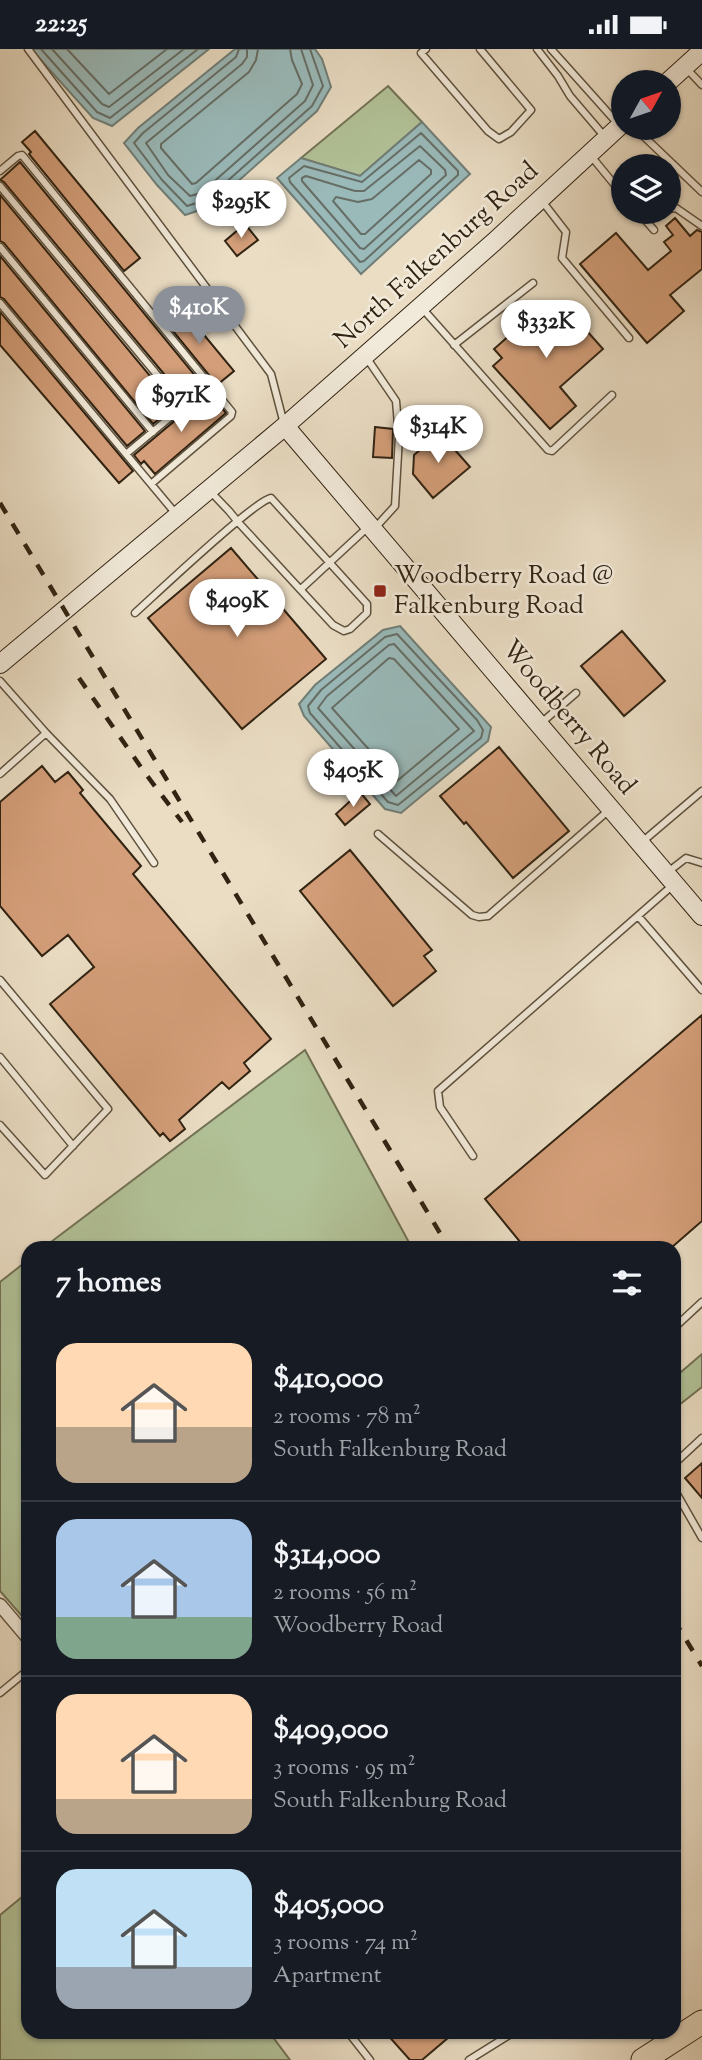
<!DOCTYPE html>
<meta charset="utf-8">
<style>
:root{--surface:#171b24;--page:#20242c;--text:#f1f3f6;--muted:#9ea1a6;--line:#363941;--accent:#8c9099}
body{margin:0;font-family:"Sorts Mill Goudy",serif;background:var(--page);color:var(--text);height:100vh;display:flex;flex-direction:column;font-size:26px;white-space:nowrap}
*{box-sizing:border-box;margin:0}
p{font-size:23px;color:var(--muted)}
.icon{flex:none;width:38px;height:38px;fill:none;stroke:currentColor;stroke-width:2;stroke-linecap:round;stroke-linejoin:round}
.map{position:relative;flex:1;overflow:hidden}
.details{position:absolute;left:21px;top:1192px;width:660px;height:798px;display:flex;flex-direction:column;background:var(--surface);border-radius:21px;box-shadow:0 2px 5px #0004}
.details>*{flex:none}
.needle{width:46px;rotate:50deg}
.fabs{position:absolute;left:611px;top:21px;display:grid;gap:14px}
.fabs a{display:grid;place-items:center;width:70px;height:70px;border-radius:50%;background:var(--surface);box-shadow:0 2px 5px #0004;font-size:35px}
.price{position:absolute;translate:-50% -60px;padding:0 16px;border-radius:24px;background:#fff;color:#222;font-size:23px;line-height:46px;filter:drop-shadow(0 2px 4px #0008)}
.price::after{content:'';position:absolute;left:50%;top:42px;width:21px;height:16px;margin-left:-10px;background:inherit;clip-path:polygon(0 0,100% 0,50% 100%)}
.price.active{background:var(--accent);color:#fff}
ul{padding:0;list-style:none}
li{display:flex;align-items:center;gap:21px;height:175px;padding:0 35px}
li+li{border-top:2px solid var(--line)}
li span{display:grid;place-items:center;flex:none;width:196px;height:140px;border-radius:21px;color:#555}
li>.icon{margin-inline-start:auto}
span .icon{width:84px;height:84px;fill:#fffc;stroke-width:1}
li b{font-size:30px}
h2{display:flex;justify-content:space-between;align-items:center;height:84px;padding:0 35px;font-size:30px}
.status{display:flex;justify-content:space-between;align-items:center;height:49px;padding:0 35px;background:var(--surface);direction:ltr}
.status svg{height:19px;fill:currentColor}
.map>svg:first-child{display:block}
.green{fill:#b2c298;stroke:#727255;stroke-width:2}
.water{fill:#9ababa;stroke:#707e77;stroke-width:2}
.lines{fill:none;stroke-linecap:round;stroke-linejoin:round}
.shore{stroke:#666e66;stroke-width:2}
.building{fill:#d39e79;stroke:#312312;stroke-width:2}
.lane-casing{stroke:#5f523e;stroke-width:9}
.street-casing{stroke:#5f523e;stroke-width:15}
.secondary-casing{stroke:#312312;stroke-width:20}
.highway-casing{stroke:#312312;stroke-width:25}
.lane{stroke:#f1e9d9;stroke-width:6}
.street{stroke:#f1e9d9;stroke-width:12}
.secondary{stroke:#f1e9d9;stroke-width:18}
.highway{stroke:#eaddc4;stroke-width:23}
.rail{stroke:#312312;stroke-width:4.5;stroke-dasharray:12 12;stroke-linecap:butt}
.poi-dot{fill:#8f2418;stroke:#f1e9d9;stroke-width:2.5}
.labels{text-anchor:middle;dominant-baseline:central;stroke-width:5;stroke-linejoin:round;paint-order:stroke}
.street-label{font-size:26px;fill:#312312;stroke:#f1e9d9}
.poi-label{font-size:26px;fill:#312312;stroke:#f1e9d9;text-anchor:start}
</style>
<div class="status"><b>22:25</b><svg viewBox="0 0 49 12"><path d="M0 12V9h3v3zM5 12V6h3v6zM10 12V3h3v9zM15 12V0h3v12zM26 1h20v11H26zM47 4h2v5h-2z"/></svg></div>
<div class="map">
<svg width="702" height="2011" viewBox="0 0 702 2011">
<rect width="100%" height="100%" fill="#eaddc4"/>
<filter id="stains"><feTurbulence type="fractalNoise" baseFrequency=".00286" numOctaves="4"/><feColorMatrix values="0 0 0 0 .2 0 0 0 0 .09 0 0 0 0 .02 0 0 0 .5 -.17"/></filter>
<radialGradient id="worn" r=".72"><stop offset=".6" stop-color="#630" stop-opacity="0"/><stop offset="1" stop-color="#630" stop-opacity=".3"/></radialGradient>
<path class="green" d="M 388,37 L 422,73 L 360,127 L 301,109 Z
M 305,1001 L 412,1199 L 44,1199 L 47,1196 Z
M 28,1211 L 28,1574 L 0,1542 L 0,1233 Z
M 702,1305 L 702,1338 L 674,1360 L 674,1329 Z
M 28,1843 L 28,1983 L 269,1983 L 290,2011 L 0,2011 L 0,1866 Z"/>
<path class="water" d="M 31,0 L 209,0 L 112,77 L 93,69 Z
M 235,0 L 315,0 L 322,10 L 331,38 L 317,62 L 209,158 L 185,166 L 157,136 L 124,94 L 138,79 Z
M 422,73 L 470,125 L 361,225 L 277,129 L 301,109 L 360,127 Z
M 400,577 L 491,678 L 488,692 L 401,764 L 385,760 L 304,667 L 299,655 L 315,636 L 383,581 Z"/>
<g class="lines">
<path class="shore" d="M 41,0 L 97,63 L 110,69 L 198,0
M 52,0 L 102,55 L 109,58 L 184,0
M 67,0 L 109,45 L 167,0
M 239,0 L 236,8 L 143,84 L 134,94 L 162,131 L 187,157 L 206,151 L 312,57 L 323,37 L 310,0
M 247,0 L 247,8 L 242,15 L 146,94 L 168,126 L 190,147 L 201,144 L 305,52 L 313,36 L 301,0
M 258,0 L 256,11 L 249,23 L 161,95 L 161,99 L 192,135 L 196,134 L 297,45 L 302,35 L 292,11 L 290,0
M 421,84 L 458,122 L 458,126 L 364,212 L 360,213 L 290,133 L 289,129 L 304,117 L 362,133 Z
M 420,97 L 445,121 L 446,126 L 364,200 L 360,199 L 302,132 L 302,129 L 306,127 L 355,142 L 364,142 Z
M 419,111 L 431,121 L 431,125 L 365,185 L 361,185 L 333,152 L 336,148 L 358,153 L 372,150 Z
M 397,585 L 477,671 L 483,681 L 481,689 L 398,756 L 388,753 L 310,664 L 308,657 L 321,641 L 385,588 Z
M 394,595 L 474,682 L 396,747 L 318,659 L 327,647 L 389,596 Z
M 389,609 L 394,610 L 459,680 L 397,732 L 332,659 Z"/>
</g>
<path class="building" d="M 35,82 L 140,209 L 124,222 L 29,105 L 31,103 L 22,93 Z
M 20,113 L 202,335 L 184,349 L 4,133 L 0,131 Z
M 263,134 L 282,157 L 268,169 L 249,146 Z
M 0,146 L 175,357 L 153,375 L 4,194 L 0,192 Z
M 675,169 L 690,187 L 697,181 L 702,183 L 702,220 L 670,246 L 684,262 L 647,294 L 580,215 L 616,184 L 648,221 L 671,202 L 664,193 L 673,186 L 666,177 Z
M 245,175 L 258,191 L 237,207 L 225,192 Z
M 0,207 L 145,382 L 127,397 L 4,250 L 0,248 Z
M 546,254 L 554,262 L 563,255 L 603,300 L 560,338 L 576,357 L 550,380 L 493,317 L 502,309 L 494,300 Z
M 180,257 L 234,322 L 217,336 L 164,271 Z
M 0,263 L 133,422 L 119,434 L 0,296 Z
M 209,343 L 226,364 L 155,425 L 144,412 L 141,415 L 134,406 Z
M 375,378 L 393,380 L 392,409 L 373,408 Z
M 440,384 L 470,418 L 433,449 L 413,425 L 414,406 Z
M 231,499 L 326,610 L 242,680 L 148,569 Z
M 622,582 L 665,632 L 624,667 L 581,617 Z
M 499,698 L 569,782 L 513,829 L 466,773 L 464,775 L 440,747 Z
M 42,717 L 55,733 L 68,723 L 83,741 L 80,744 L 141,817 L 133,825 L 271,990 L 244,1014 L 250,1022 L 229,1040 L 222,1033 L 179,1071 L 185,1080 L 170,1092 L 163,1084 L 160,1087 L 50,955 L 94,918 L 68,886 L 42,907 L 0,857 L 0,753 Z
M 360,743 L 370,755 L 345,776 L 336,765 Z
M 350,801 L 432,901 L 424,907 L 436,922 L 393,957 L 300,842 Z
M 702,966 L 702,1172 L 671,1199 L 525,1199 L 485,1150 Z
M 702,1414 L 702,1449 L 685,1429 Z
M 385,1983 L 455,1983 L 422,2011 L 410,2011 Z"/>
<g class="lines">
<g class="lane-casing">
<path id="lane" d="M 28,0 L 271,325 L 284,375
M 426,0 L 421,4 L 488,82 L 499,90 L 511,83 L 531,61 L 480,0
M 537,0 L 558,27 L 570,47 L 605,88
M 551,0 L 619,76
M 686,19 L 702,36
M 635,79 L 702,143
M 591,107 L 623,146
M 0,122 L 18,107 L 22,106 L 232,363 L 231,367 L 151,435
M 0,137 L 183,357
M 542,152 L 566,183 L 562,209 L 629,289
M 668,160 L 676,159 L 702,177
M 638,163 L 654,181
M 0,198 L 153,383
M 0,254 L 176,465
M 422,259 L 548,401 L 552,402 L 612,346
M 454,296 L 533,234
M 366,308 L 396,352 L 399,388 L 395,457 L 375,479
M 126,405 L 210,335
M 301,540 L 368,478
M 135,564 C 155,546 254,452 271,449 L 367,555 L 367,564 L 350,580 L 344,582 L 333,576 L 238,473 L 229,462 L 210,442
M 0,632 L 46,684
M 540,675 L 576,644
M 0,725 L 46,684 L 110,750 L 154,814
M 378,785 L 472,866 L 479,868 L 488,867 L 609,761
M 642,793 L 702,742
M 668,823 L 686,809 L 702,814
M 638,867 L 702,941
M 0,931 L 108,1060 L 45,1126 L 0,1076
M 0,1008 L 73,1097
M 473,1107 L 440,1058 L 438,1042 L 673,836
M 674,1279 L 702,1253
M 674,1415 L 702,1389
M 674,1440 L 702,1489
M 0,1644 L 28,1621
M 348,1983 L 370,2011
M 469,2011 L 514,1983"/>
</g>
<g class="street-casing">
<path id="street" d="M 0,1556 L 28,1589"/>
</g>
<g class="secondary-casing">
<path id="secondary" d="M 668,33 L 702,2
M 285,377 L 702,867
M 0,615 L 285,377 L 494,193 L 623,74"/>
</g>
<g class="highway-casing">
<path id="highway" d="M 643,2011 L 702,1973"/>
</g>
<use href="#lane" class="lane"/>
<use href="#street" class="street"/>
<use href="#secondary" class="secondary"/>
<use href="#highway" class="highway"/>
<path class="rail" d="M 0,454 L 449,1199
M 79,629 L 145,724 L 182,773
M 674,1571 L 702,1617"/>
</g>
<rect class="poi-dot" x="373" y="535" width="14" height="14" rx="3.5"/>
<g class="labels">
<g class="street-label">
<text transform="translate(437 207) rotate(-42)">North Falkenburg Road</text>
<text transform="translate(568 669) rotate(50)">Woodberry Road</text>
</g>
<g class="poi-label">
<text x="394" y="527">Woodberry Road @<tspan x="394" dy="30">Falkenburg Road</tspan></text>
</g>
</g>
<rect width="100%" height="100%" filter="url(#stains)"/>
<rect width="100%" height="100%" fill="url(#worn)"/>
</svg>
<div class="fabs">
<a><svg class="needle" viewBox="-14 -14 28 28"><path d="M0-13l5 13h-10z" fill="#e53935"/><path d="M0 13l5-13h-10z" fill="#9ea1a6"/></svg></a>
<a><svg class="icon" aria-label="layers" viewBox="0 0 24 24"><path d="M12 4l9 5-9 5-9-5zM3 14l9 5 9-5"/></svg></a>
</div>
<b class="price" style="left:241px;top:191px">$295K</b>
<b class="price active" style="left:199px;top:297px">$410K</b>
<b class="price" style="left:546px;top:311px">$332K</b>
<b class="price" style="left:181px;top:385px">$971K</b>
<b class="price" style="left:438px;top:416px">$314K</b>
<b class="price" style="left:237px;top:590px">$409K</b>
<b class="price" style="left:353px;top:760px">$405K</b>
<section class="details">
<h2>7 homes<svg class="icon" aria-label="filters" viewBox="0 0 24 24"><path d="M4 7h16M4 17h16"/><circle cx="9" cy="7" r="2"/><circle cx="15" cy="17" r="2"/></svg></h2>
<ul>
<li><span style="background:linear-gradient(#ffd9b3 60%,#b9a48a 0)"><svg class="icon" aria-label="home" viewBox="0 0 24 24"><path d="M3 11l9-7 9 7M6 9v11h12V9"/></svg></span><div><b>$410,000</b><p>2 rooms · 78 m²</p><p>South Falkenburg Road</p></div></li>
<li><span style="background:linear-gradient(#a9c7e8 70%,#7fa58c 0)"><svg class="icon" aria-label="home" viewBox="0 0 24 24"><path d="M3 11l9-7 9 7M6 9v11h12V9"/></svg></span><div><b>$314,000</b><p>2 rooms · 56 m²</p><p>Woodberry Road</p></div></li>
<li><span style="background:linear-gradient(#ffd9b3 75%,#b9a48a 0)"><svg class="icon" aria-label="home" viewBox="0 0 24 24"><path d="M3 11l9-7 9 7M6 9v11h12V9"/></svg></span><div><b>$409,000</b><p>3 rooms · 95 m²</p><p>South Falkenburg Road</p></div></li>
<li><span style="background:linear-gradient(#bfe0f5 70%,#9aa5b1 0)"><svg class="icon" aria-label="home" viewBox="0 0 24 24"><path d="M3 11l9-7 9 7M6 9v11h12V9"/></svg></span><div><b>$405,000</b><p>3 rooms · 74 m²</p><p>Apartment</p></div></li>
</ul>
</section>
</div>
